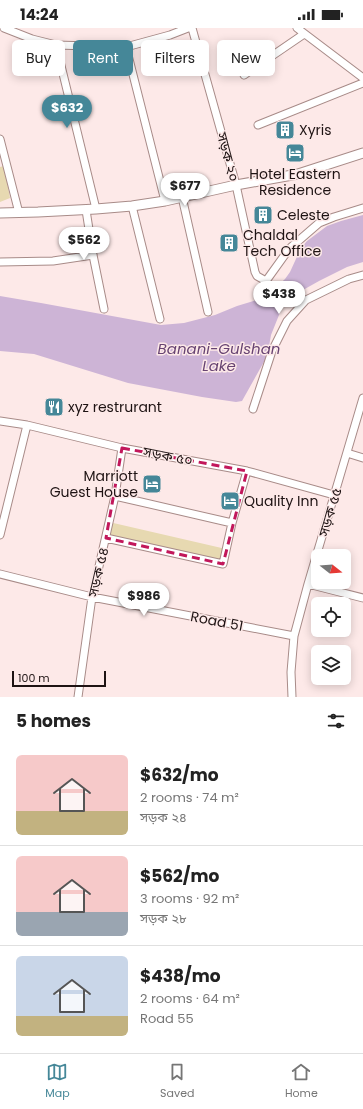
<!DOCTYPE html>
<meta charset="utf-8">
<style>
:root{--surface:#fff;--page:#f2f2f2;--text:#222;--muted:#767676;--line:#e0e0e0;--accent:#458798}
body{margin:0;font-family:Poppins,"Noto Sans Bengali",sans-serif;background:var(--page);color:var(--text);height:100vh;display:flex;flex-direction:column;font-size:15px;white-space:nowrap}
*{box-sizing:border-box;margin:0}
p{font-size:13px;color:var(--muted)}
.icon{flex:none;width:22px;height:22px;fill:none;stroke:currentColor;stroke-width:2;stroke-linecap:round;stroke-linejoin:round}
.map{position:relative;height:669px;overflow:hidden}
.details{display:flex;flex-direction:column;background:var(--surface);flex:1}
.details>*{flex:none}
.banner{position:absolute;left:12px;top:12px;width:339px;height:36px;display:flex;gap:8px}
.needle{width:26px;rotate:107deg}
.controls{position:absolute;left:311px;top:521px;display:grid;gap:8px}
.controls a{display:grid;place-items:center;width:40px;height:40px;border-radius:6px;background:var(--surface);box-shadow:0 2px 10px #0003;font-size:20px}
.scale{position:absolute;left:12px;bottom:10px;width:94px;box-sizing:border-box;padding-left:4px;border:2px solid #1e1313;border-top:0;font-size:11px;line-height:14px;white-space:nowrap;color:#1e1313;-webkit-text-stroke:3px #fde9e8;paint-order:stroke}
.price{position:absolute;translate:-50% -34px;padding:0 9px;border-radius:14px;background:#fff;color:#222;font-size:13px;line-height:26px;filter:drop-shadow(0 1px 2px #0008)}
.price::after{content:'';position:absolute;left:50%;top:24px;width:12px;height:9px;margin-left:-6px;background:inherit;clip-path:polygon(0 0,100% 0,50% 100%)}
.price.on{background:var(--accent);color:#fff}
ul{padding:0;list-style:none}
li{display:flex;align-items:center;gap:12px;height:100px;padding:0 16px}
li+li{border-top:1px solid var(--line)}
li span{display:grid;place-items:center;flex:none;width:112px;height:80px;border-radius:6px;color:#555}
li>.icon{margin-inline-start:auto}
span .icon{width:48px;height:48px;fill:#fffc;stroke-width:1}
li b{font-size:17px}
h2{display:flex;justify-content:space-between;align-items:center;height:48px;padding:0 16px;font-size:17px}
.tag{padding:0 14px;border-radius:6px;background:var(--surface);box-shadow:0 2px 10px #0003;font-size:14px;line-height:36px}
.tag.on{background:var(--accent);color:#fff}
.status{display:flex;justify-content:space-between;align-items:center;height:28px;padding:0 20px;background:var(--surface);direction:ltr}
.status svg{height:11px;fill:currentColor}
.tabs{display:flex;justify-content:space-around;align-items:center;height:56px;border-top:1px solid var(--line);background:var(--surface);font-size:11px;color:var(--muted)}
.tabs a{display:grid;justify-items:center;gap:2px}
.tabs .on{color:var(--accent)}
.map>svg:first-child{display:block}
.green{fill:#e7d9b1}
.water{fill:#cdb4d6}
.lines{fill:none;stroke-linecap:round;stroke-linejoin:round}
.minor-casing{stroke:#a88b88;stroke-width:9}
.tertiary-casing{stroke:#a88b88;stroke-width:11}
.minor{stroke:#fff;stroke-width:7}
.tertiary{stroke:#fff;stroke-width:9}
.marked{fill:none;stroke:#c2185b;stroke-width:3;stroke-dasharray:8 5;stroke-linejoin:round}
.labels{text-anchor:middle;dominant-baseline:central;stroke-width:3;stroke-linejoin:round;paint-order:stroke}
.poi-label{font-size:14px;fill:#1e1313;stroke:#fde9e8;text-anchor:start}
.street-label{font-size:14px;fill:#1e1313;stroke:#fde9e8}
.water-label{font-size:15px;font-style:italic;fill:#674372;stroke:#fde9e8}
</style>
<div class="status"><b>14:24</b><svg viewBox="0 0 49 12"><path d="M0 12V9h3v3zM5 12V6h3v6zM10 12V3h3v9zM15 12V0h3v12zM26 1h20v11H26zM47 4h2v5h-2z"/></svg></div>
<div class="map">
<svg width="363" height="669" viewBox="0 0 363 669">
<rect width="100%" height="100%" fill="#fde9e8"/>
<path class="green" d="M 4,138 L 10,170 L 0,174 L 0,139 Z
M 109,494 L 226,521 L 223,536 L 106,510 Z"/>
<path class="water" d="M 363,187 L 363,234 L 347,239 L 319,253 L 287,271 L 283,277 L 271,307 L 268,324 L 265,332 L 242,373 L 236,374 L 202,369 L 128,355 L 34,326 L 0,323 L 0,268 L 41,275 L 161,297 L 184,295 L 215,287 L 237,278 L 257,272 L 271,264 L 285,251 L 290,244 L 301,220 L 307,213 L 327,198 L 341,193 Z"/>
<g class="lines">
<g class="minor-casing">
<path id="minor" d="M 4,0 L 32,11 L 56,17 L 126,19 L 170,7 L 188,0
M 192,0 L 236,157 L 255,244 L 257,248 L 266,253 L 289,221 L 319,195 L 334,189 L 363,180
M 297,0 L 363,50
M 56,17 L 96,181
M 126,19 L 165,173
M 244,47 L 304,6
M 258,97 L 363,55
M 0,111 L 19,185
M 182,169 L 208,284
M 132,178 L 160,291
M 86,182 L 93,227 L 104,281
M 0,234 L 53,233 L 93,227
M 253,381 L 272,323 L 287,293 L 306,272 L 349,251 L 363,247
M 0,393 L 27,397 L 122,420 L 247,443 L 334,467
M 347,425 L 363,430
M 115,468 L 232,495
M 0,507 L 27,397
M 106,510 L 223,536 L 232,495 L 247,443
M 0,546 L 92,569 L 294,608
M 308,556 L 363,570
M 78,669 L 92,569 L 115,468 L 122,420
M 292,669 L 291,644 L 294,608 L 308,556 L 363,370"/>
</g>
<g class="tertiary-casing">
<path id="tertiary" d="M 0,185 L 38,184 L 96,181 L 132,178 L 165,173 L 236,157 L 298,146 L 363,125"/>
</g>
<use href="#minor" class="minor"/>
<use href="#tertiary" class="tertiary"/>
</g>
<path class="marked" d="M 122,420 L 247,443 L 223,536 L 106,510 Z"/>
<defs>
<g id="building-square" transform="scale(1)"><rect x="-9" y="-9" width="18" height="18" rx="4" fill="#458798" stroke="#fde9e8"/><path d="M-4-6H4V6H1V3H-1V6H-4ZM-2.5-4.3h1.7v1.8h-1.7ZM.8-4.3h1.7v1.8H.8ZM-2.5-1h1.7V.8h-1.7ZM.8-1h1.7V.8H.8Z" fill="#fff"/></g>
<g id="hotel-square" transform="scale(1)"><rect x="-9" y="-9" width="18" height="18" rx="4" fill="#458798" stroke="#fde9e8"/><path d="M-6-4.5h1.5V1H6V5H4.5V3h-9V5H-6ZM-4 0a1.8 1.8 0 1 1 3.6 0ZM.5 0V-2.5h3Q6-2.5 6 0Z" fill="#fff"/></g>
<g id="restaurant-square" transform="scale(1)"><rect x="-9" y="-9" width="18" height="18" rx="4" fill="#458798" stroke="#fde9e8"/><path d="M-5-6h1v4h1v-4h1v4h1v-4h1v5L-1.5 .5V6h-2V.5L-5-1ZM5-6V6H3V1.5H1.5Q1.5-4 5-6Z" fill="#fff"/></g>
</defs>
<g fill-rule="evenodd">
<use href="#building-square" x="285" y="102"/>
<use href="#hotel-square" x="295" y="125"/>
<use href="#building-square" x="263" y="187"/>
<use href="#building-square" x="229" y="215"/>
<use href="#restaurant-square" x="54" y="379"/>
<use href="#hotel-square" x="152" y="456"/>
<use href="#hotel-square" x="230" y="473"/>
</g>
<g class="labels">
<g class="poi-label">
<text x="299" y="102">Xyris</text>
<text x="295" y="146" text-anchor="middle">Hotel Eastern<tspan x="295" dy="16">Residence</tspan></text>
<text x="277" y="187">Celeste</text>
<text x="243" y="207">Chaldal<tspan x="243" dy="16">Tech Office</tspan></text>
<text x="68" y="379">xyz restrurant</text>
<text x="138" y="448" text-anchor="end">Marriott<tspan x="138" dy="16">Guest House</tspan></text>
<text x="244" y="473">Quality Inn</text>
</g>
<g class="street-label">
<text transform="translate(228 129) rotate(75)">সড়ক ২০</text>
<text transform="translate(168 428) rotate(11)">সড়ক ৫০</text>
<text transform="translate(330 484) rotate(-74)">সড়ক ৫৫</text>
<text transform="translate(98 544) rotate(-77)">সড়ক ৫৪</text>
<text transform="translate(217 593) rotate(11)">Road 51</text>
</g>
<g class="water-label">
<text x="219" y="320">Banani-Gulshan<tspan x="219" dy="17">Lake</tspan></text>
</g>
</g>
</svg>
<div class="controls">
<a><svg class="needle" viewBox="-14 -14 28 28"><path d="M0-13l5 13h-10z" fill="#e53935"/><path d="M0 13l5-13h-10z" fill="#767676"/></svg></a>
<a><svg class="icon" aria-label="locate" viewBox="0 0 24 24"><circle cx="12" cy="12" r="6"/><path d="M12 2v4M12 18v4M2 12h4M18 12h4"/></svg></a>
<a><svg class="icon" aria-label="layers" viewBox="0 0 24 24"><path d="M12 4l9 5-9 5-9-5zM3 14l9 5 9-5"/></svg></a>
</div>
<div class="scale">100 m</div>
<b class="price on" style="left:67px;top:101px">$632</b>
<b class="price" style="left:185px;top:179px">$677</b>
<b class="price" style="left:84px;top:233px">$562</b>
<b class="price" style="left:279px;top:287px">$438</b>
<b class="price" style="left:144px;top:589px">$986</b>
<div class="banner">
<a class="tag">Buy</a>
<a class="tag on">Rent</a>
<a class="tag">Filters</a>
<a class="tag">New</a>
</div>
</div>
<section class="details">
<h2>5 homes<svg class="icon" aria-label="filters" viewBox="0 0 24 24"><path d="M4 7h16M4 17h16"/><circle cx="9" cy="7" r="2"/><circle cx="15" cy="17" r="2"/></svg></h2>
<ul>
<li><span style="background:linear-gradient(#f6c9c9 70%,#c2b280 0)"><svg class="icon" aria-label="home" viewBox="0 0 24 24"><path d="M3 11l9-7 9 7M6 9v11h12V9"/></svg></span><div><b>$632/mo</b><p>2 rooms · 74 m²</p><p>সড়ক ২৪</p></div></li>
<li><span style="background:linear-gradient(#f6c9c9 70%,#9aa5b1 0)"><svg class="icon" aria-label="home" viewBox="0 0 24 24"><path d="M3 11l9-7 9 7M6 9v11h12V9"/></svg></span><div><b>$562/mo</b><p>3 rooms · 92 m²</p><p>সড়ক ২৮</p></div></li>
<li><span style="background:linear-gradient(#c9d6e8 75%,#c2b280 0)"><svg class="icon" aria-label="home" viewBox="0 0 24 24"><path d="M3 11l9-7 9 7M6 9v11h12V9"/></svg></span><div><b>$438/mo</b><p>2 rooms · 64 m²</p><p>Road 55</p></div></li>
</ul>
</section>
<nav class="tabs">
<a class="on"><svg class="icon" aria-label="map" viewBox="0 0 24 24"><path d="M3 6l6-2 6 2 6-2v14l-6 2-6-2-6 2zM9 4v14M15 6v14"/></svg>Map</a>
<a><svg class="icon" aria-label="saved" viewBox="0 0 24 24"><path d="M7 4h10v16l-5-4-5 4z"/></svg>Saved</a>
<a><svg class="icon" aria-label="home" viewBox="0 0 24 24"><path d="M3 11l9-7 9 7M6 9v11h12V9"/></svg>Home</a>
</nav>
